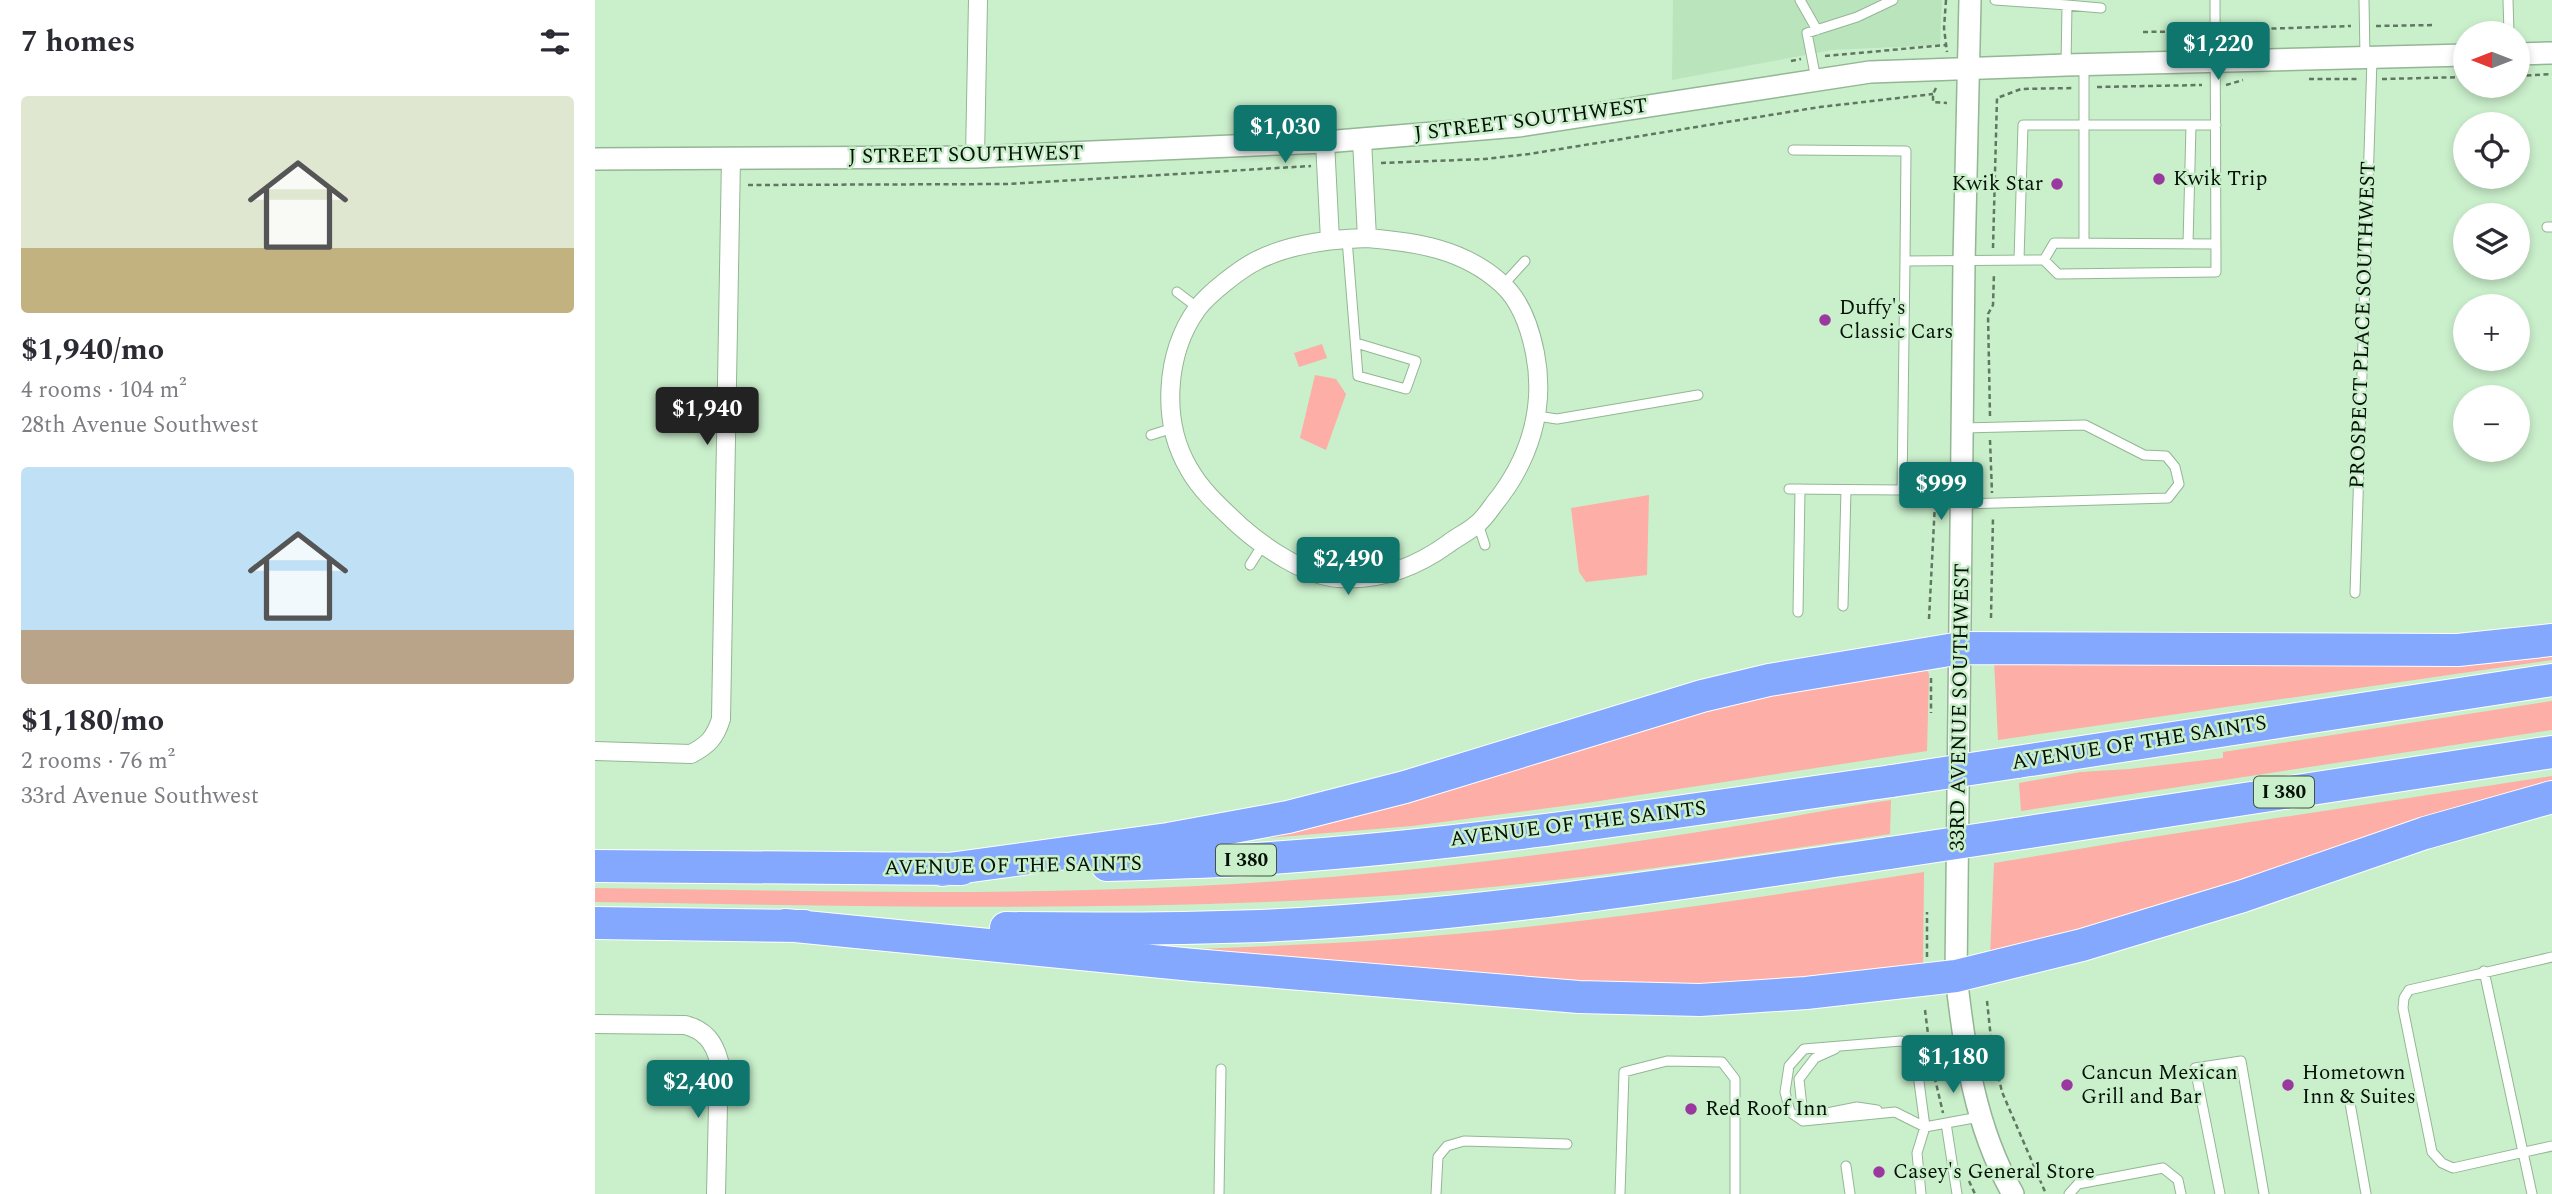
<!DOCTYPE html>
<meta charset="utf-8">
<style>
:root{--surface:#fff;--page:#f2f2f3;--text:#2b2b33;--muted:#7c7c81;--accent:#0f766e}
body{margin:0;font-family:Spectral,serif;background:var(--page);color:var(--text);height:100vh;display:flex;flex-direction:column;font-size:26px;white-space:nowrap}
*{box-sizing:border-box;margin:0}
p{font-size:23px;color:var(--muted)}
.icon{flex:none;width:38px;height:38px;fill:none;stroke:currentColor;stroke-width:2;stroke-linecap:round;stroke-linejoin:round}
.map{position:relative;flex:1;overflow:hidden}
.sheet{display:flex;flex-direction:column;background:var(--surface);width:595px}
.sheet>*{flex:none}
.needle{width:46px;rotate:270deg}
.controls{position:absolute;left:1858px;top:21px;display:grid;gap:14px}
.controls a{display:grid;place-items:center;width:77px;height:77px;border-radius:50%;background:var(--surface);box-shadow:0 4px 10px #0003;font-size:35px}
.price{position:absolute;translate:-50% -60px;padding:0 16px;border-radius:7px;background:var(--accent);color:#fff;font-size:23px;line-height:46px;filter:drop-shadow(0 2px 4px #0008)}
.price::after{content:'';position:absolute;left:50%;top:42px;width:21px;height:16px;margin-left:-10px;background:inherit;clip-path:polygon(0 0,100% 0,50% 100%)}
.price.on{background:#222;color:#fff}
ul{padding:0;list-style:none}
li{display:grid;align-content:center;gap:14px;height:371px;padding:0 21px}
li span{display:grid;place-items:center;height:217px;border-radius:7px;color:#555}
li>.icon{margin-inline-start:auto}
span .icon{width:126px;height:126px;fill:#fffc;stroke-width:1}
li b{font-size:30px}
h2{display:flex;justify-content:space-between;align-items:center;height:84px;padding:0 21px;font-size:30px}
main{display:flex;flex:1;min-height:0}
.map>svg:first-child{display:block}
.built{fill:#bae5bc}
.green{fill:#fdaea6}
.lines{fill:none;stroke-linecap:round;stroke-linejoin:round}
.service-casing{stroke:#93b694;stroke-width:11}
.minor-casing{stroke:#93b694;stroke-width:20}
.tertiary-casing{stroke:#93b694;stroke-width:24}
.motorway-casing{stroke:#fff;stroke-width:34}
.path{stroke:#607861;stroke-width:2.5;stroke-dasharray:5 3.5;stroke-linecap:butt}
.service{stroke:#fff;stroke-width:9}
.minor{stroke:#fff;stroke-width:18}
.tertiary{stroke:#fff;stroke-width:21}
.motorway{stroke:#83a8fe;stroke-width:32}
.motorway-bridge-casing{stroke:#fff;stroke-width:34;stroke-linecap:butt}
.motorway-bridge{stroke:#83a8fe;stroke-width:32}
.poi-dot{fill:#9a389f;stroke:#caefcb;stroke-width:2.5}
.labels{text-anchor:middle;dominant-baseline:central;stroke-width:5;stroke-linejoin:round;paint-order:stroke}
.shield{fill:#caefcb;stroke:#405441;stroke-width:2}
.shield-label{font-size:19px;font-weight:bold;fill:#051106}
.street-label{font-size:21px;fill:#051106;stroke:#caefcb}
.poi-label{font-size:21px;fill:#051106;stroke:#caefcb;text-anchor:start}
</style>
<main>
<section class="sheet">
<h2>7 homes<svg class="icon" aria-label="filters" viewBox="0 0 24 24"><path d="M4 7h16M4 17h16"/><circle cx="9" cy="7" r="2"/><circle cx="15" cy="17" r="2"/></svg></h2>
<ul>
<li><span style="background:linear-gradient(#dfe7d0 70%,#c2b280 0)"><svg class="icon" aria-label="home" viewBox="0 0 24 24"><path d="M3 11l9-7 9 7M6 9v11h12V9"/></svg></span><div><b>$1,940/mo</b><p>4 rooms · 104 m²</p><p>28th Avenue Southwest</p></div></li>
<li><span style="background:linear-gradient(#bfe0f5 75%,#b9a48a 0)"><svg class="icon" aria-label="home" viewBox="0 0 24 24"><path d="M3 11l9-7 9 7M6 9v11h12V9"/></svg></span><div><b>$1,180/mo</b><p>2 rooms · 76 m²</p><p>33rd Avenue Southwest</p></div></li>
</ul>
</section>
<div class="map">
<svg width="1957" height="1194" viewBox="0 0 1957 1194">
<rect width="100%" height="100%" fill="#caefcb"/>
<path class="built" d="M 1078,0 L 1347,0 L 1345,45 L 1237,50 L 1077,80 Z"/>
<path class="green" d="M 727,344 L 732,358 L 704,367 L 699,353 Z
M 720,375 L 741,379 L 751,394 L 731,450 L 705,438 Z
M 1054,495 L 1052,575 L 991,582 L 984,572 L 976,508 Z
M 1957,652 L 1957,660 L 1403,740 L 1399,660 Z
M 1331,668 L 1334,674 L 1332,751 L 991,803 L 817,826 L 611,843 L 1126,703 Z
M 1957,701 L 1957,730 L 1426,811 L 1424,783 L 1486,772 L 1534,769 L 1628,758 L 1628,752 Z
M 1957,776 L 1957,785 L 1580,907 L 1395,957 L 1399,863 L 1538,840 Z
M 1296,800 L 1295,834 C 1132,859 967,883 803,895 C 536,913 267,906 0,902 L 0,888 C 201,891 401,896 602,886 C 784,877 968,854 1148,825 C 1197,817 1247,807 1296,800 Z
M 1329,872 L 1328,965 L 1093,990 L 601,951 L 604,949 C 670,946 736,944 801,939 C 978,926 1154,899 1329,872 Z"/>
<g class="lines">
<g class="service-casing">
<path id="service" d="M 1205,0 L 1222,30
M 1400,0 L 1472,5 L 1471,65
M 1769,0 L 1770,57
M 1913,0 L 1914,33
M 1472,5 L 1506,8
M 1221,79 L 1212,33 L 1262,17 L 1298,0
M 1198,150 L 1311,151 L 1310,261
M 1952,227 L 1957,227
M 752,239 L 763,376 L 811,389 L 821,361 L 761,343
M 1489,242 L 1489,66
M 1593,244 L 1596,125
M 1424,260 L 1428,125 L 1621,125
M 1449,260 L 1463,274 L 1621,272 L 1620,0
M 908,285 L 930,261
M 582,292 L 603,308
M 942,416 L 962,419 L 1103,395
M 556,435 L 578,428
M 1194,489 L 1307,490
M 1365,491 L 1307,490 L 1310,261 L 1449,260 L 1459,243 L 1621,244
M 1367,504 L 1573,498 L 1584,484 L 1580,467 L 1571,456 L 1549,455 L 1490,425 L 1368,428
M 883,524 L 890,545
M 655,565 L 667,546
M 1760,593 L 1777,59
M 1248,606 L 1251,490
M 1203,612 L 1205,489
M 1957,957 L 1814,990 L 1809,998 L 1808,1008 L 1837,1152 L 1847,1163 L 1858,1168 L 1957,1146
M 1889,971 L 1937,1194
M 1240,1049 L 1220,1058 L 1204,1079 L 1207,1107 L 1227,1114 L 1262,1107 L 1282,1110
M 1755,1103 L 1771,1194
M 1351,1123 L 1362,1194
M 1251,1166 L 1255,1194
M 624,1194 L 626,1069
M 841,1194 L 843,1157 L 852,1146 L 869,1141 L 972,1144
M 1025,1194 L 1029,1072 L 1072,1061 L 1127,1062 L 1140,1079 L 1140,1194
M 1326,1194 L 1322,1153 L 1330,1127 L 1321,1059 L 1315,1045 L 1306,1041 L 1209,1049 L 1194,1066 L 1190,1092 L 1195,1112 L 1208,1121 L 1300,1112 L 1330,1127 L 1384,1117
M 1474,1194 L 1483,1184 L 1568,1168 L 1583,1180 L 1586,1194
M 1625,1194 L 1600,1068 L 1646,1061 L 1669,1194"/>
</g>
<g class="minor-casing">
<path id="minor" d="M 767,140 L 772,238
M 730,142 L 735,240
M 380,157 L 383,0
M 772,238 C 821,242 869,249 907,284 C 926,301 935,328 940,353 C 951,409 934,461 899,504 C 894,511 888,520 881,525 C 873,532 862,537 853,544 C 821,567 784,581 744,578 C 711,576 670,548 646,527 C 627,509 607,492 594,469 C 566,422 570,354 602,309 C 613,294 646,268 663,260 C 695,244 736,239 772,238 Z
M 0,751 L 96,754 C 113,745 120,738 126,719 L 136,158
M 0,1024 L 90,1025 C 110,1030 119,1042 124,1061 L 121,1194"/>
</g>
<g class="tertiary-casing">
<path id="tertiary" d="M 1375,0 L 1369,262 L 1361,976 C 1370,1053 1379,1125 1418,1194
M 1923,54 L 1957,53
M 0,159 L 380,157 L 730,142 L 923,126 L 1275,72 L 1471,65 L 1871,55"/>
</g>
<g class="motorway-casing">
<path id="motorway" d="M 1422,762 L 1957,680
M 1421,834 L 1957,752
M 512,865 C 567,863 622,862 676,858 C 884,844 1091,810 1297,781
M 0,866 L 366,869
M 347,870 L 573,839 L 693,817 L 810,787 L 1107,696 L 1174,680 L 1366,648 L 1863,650 L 1957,640
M 0,923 L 209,926
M 190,925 L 598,965 L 984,997 L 1105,1000 L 1211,993 L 1361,976 L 1487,945 L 1648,896 L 1830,833 L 1957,797
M 411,928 C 495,929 580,929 665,926 C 875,917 1086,883 1295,853"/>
</g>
<path class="path" d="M 1351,0 L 1349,28 L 1352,52
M 1781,26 L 1840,25
M 1634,30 L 1756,26
M 1548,32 L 1610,31
M 1230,56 L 1351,45
M 1196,61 L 1206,59
M 1923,76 L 1957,74
M 1714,79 L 1763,79
M 1787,79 L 1871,77
M 1631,85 L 1648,80
M 1502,87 L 1607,85
M 1341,88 L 1338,94 L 1338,102 L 1352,103
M 786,163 L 890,159 L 934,154 L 1225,107 L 1338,94
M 153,185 L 412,184 L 716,166
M 1398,248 L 1402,98 L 1426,89 L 1478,88
M 1395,416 L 1393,314 L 1398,305 L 1399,273
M 1395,440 L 1397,493
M 1396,618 L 1398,517
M 1334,619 L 1340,503
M 1336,678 L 1336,713
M 1332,957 L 1332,912
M 1392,1001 L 1397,1048 L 1407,1092 L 1451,1194
M 1330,1010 L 1337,1066 L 1348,1113
M 1374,1181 L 1380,1194"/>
<use href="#service" class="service"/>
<use href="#minor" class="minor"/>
<use href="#tertiary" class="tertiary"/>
<use href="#motorway" class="motorway"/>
<g class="motorway-bridge-casing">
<path id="motorway-bridge" d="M 1297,781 L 1422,762
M 1295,853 L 1421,834"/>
</g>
<use href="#motorway-bridge" class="motorway-bridge"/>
</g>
<g class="poi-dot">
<circle cx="1564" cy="179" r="7"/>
<circle cx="1462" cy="184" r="7"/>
<circle cx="1230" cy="320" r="7"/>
<circle cx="1472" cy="1085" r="7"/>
<circle cx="1693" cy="1085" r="7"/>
<circle cx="1096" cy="1109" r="7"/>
<circle cx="1284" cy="1172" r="7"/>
</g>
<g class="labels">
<g class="shield">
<rect x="1659" y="776.5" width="60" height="31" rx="5"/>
<rect x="621" y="844.5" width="60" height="31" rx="5"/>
</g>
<g class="shield-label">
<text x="1689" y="792">I 380</text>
<text x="651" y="860">I 380</text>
</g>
<g class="street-label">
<text transform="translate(936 120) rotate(-7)">J STREET SOUTHWEST</text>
<text transform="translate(371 155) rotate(-1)">J STREET SOUTHWEST</text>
<text transform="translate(1768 325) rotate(-88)">PROSPECT PLACE SOUTHWEST</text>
<text transform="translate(1365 707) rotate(-89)">33RD AVENUE SOUTHWEST</text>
<text transform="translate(1544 743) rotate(-9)">AVENUE OF THE SAINTS</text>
<text transform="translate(983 824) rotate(-7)">AVENUE OF THE SAINTS</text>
<text transform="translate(418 866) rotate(-1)">AVENUE OF THE SAINTS</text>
</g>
<g class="poi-label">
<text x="1578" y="179">Kwik Trip</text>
<text x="1448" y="184" text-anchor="end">Kwik Star</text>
<text x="1244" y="308">Duffy's<tspan x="1244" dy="24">Classic Cars</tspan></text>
<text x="1486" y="1073">Cancun Mexican<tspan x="1486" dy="24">Grill and Bar</tspan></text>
<text x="1707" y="1073">Hometown<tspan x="1707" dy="24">Inn &amp; Suites</tspan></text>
<text x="1110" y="1109">Red Roof Inn</text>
<text x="1298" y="1172">Casey's General Store</text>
</g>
</g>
</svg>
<div class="controls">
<a><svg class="needle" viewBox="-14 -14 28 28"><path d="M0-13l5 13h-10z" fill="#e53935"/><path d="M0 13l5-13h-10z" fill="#7c7c81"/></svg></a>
<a><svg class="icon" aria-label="locate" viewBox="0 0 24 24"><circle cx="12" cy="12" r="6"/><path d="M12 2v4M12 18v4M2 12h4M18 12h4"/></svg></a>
<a><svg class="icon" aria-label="layers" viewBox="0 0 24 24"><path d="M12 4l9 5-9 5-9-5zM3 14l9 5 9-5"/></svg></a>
<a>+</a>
<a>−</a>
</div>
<b class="price" style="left:1623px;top:82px">$1,220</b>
<b class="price" style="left:690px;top:165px">$1,030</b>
<b class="price on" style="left:112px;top:447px">$1,940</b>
<b class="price" style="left:1346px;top:522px">$999</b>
<b class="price" style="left:753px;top:597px">$2,490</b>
<b class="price" style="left:1358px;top:1095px">$1,180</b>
<b class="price" style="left:103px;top:1120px">$2,400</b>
</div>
</main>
